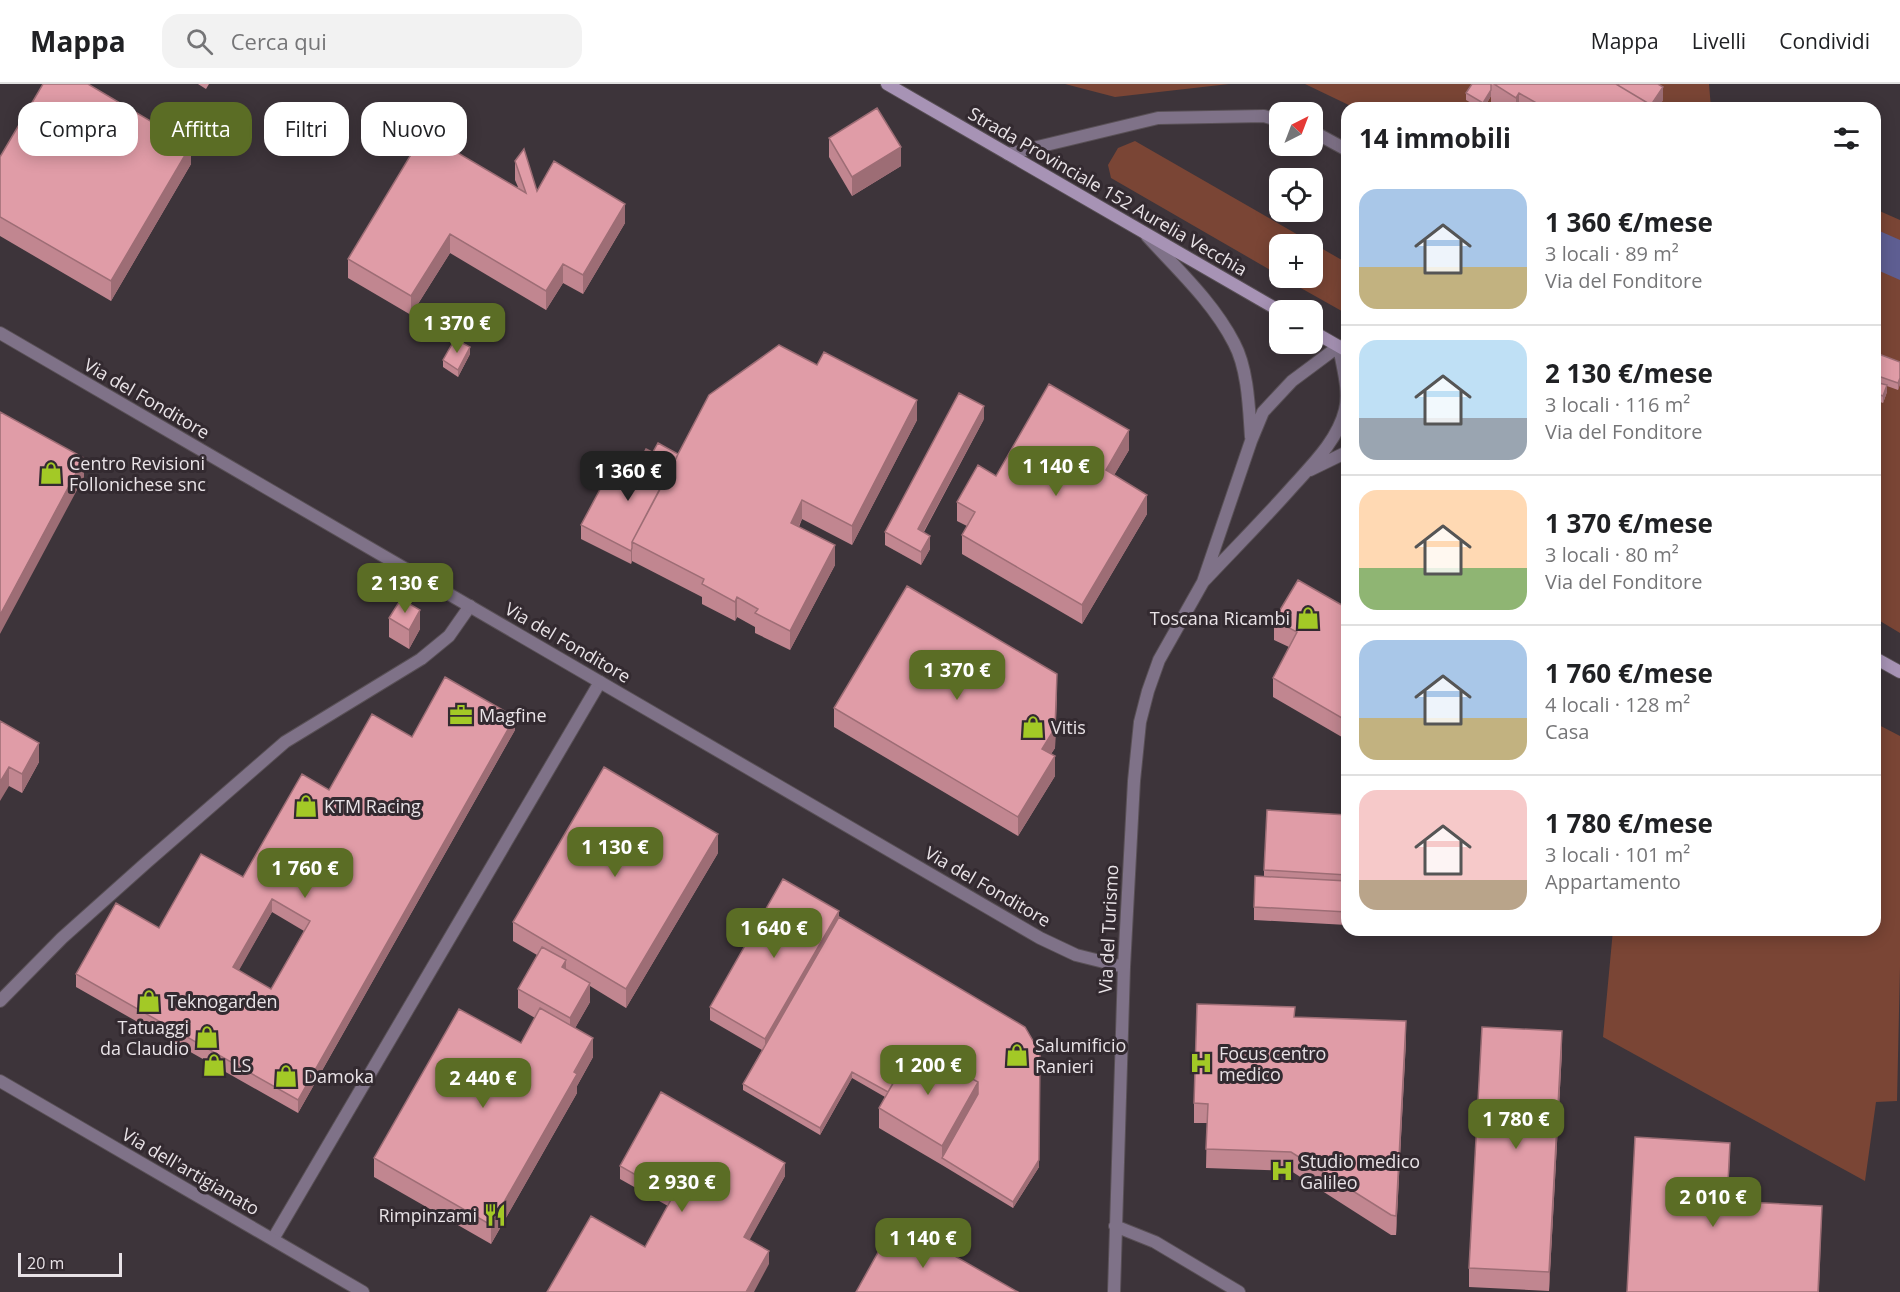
<!DOCTYPE html>
<html lang="it">
<meta charset="utf-8">
<style>
:root{--surface:#fff;--page:#f2f2f2;--text:#202124;--muted:#757577;--line:#e0e0e0;--accent:#5b6d25}
body{margin:0;font-family:"Open Sans",sans-serif;background:var(--page);color:var(--text);height:100vh;display:flex;flex-direction:column;font-size:22px;white-space:nowrap}
*{box-sizing:border-box;margin:0}
p{font-size:20px;color:var(--muted)}
.icon{flex:none;width:33px;height:33px;fill:none;stroke:currentColor;stroke-width:2;stroke-linecap:round;stroke-linejoin:round}
.map{position:relative;flex:1;overflow:hidden}
.sheet{position:absolute;left:1341px;top:18px;width:540px;height:834px;display:flex;flex-direction:column;background:var(--surface);border-radius:18px;box-shadow:0 3px 15px #0003}
.sheet>*{flex:none}
.top-card{position:absolute;left:18px;top:18px;width:570px;height:54px;display:flex;gap:12px}
.needle{width:39px;rotate:42deg}
.controls{position:absolute;left:1269px;top:18px;display:grid;gap:12px}
.controls a{display:grid;place-items:center;width:54px;height:54px;border-radius:12px;background:var(--surface);box-shadow:0 3px 15px #0003;font-size:30px}
.scale{position:absolute;left:18px;bottom:15px;width:104px;box-sizing:border-box;padding-left:6px;border:3px solid #e9e3e7;border-top:0;font-size:16px;line-height:21px;white-space:nowrap;color:#e9e3e7;-webkit-text-stroke:4px #332a30;paint-order:stroke}
.price{position:absolute;translate:-50% -51px;padding:0 14px;border-radius:12px;background:var(--accent);color:#fff;font-size:20px;line-height:39px;filter:drop-shadow(0 2px 3px #0008)}
.price::after{content:'';position:absolute;left:50%;top:36px;width:18px;height:14px;margin-left:-9px;background:inherit;clip-path:polygon(0 0,100% 0,50% 100%)}
.price.on{background:#222;color:#fff}
ul{padding:0;list-style:none}
li{display:flex;align-items:center;gap:18px;height:150px;padding:0 18px}
li+li{border-top:2px solid var(--line)}
li span{display:grid;place-items:center;flex:none;width:168px;height:120px;border-radius:18px;color:#555}
li>.icon{margin-inline-start:auto}
span .icon{width:72px;height:72px;fill:#fffc;stroke-width:1}
li b{font-size:26px}
h2{display:flex;justify-content:space-between;align-items:center;height:72px;padding:0 18px;font-size:26px}
.tag{padding:0 21px;border-radius:18px;background:var(--surface);box-shadow:0 3px 15px #0003;font-size:21px;line-height:54px}
.tag.on{background:var(--accent);color:#fff}
header{display:flex;align-items:center;gap:36px;box-sizing:border-box;height:84px;padding:0 30px;background:var(--surface);border-bottom:2px solid var(--line)}
header strong{font-size:28px}
nav{display:flex;gap:33px;margin-inline-start:auto;font-size:21px}
.search{width:420px;height:54px;background:var(--page);display:flex;align-items:center;gap:15px;box-sizing:border-box;padding:0 21px;border-radius:18px;color:var(--muted);font-size:22px}
.map>svg:first-child{display:block}
.green{fill:#7a4535}
.water{fill:#5e5e92}
.lines{fill:none;stroke-linecap:round;stroke-linejoin:round}
.service-casing{stroke:#595056;stroke-width:14}
.minor-casing{stroke:#595056;stroke-width:14}
.secondary-casing{stroke:#595056;stroke-width:14}
.service{stroke:#7f7288;stroke-width:12}
.minor{stroke:#7f7288;stroke-width:12}
.secondary{stroke:#a793b5;stroke-width:12}
.wall{fill:#c18690;fill-rule:evenodd}
.shaded-wall{fill:#9d6d75}
.building{fill:#e09ca7;stroke:#9d6d75;stroke-width:1.5;fill-rule:evenodd}
.labels{text-anchor:middle;dominant-baseline:central;stroke-width:6;stroke-linejoin:round;paint-order:stroke}
.street-label{font-size:18px;fill:#e9e3e7;stroke:#332a30}
.poi-label{font-size:18px;fill:#e9e3e7;stroke:#332a30;text-anchor:start}
</style>
<header>
<strong>Mappa</strong>
<div class="search"><svg class="icon" aria-label="search" viewBox="0 0 24 24"><circle cx="10" cy="10" r="6"/><path d="M15 15l6 6"/></svg>Cerca qui</div>
<nav><a>Mappa</a><a>Livelli</a><a>Condividi</a></nav>
</header>
<div class="map">
<svg width="1900" height="1208" viewBox="0 0 1900 1208">
<rect width="100%" height="100%" fill="#3d343a"/>
<path class="green" d="M 1065,0 L 1229,0 L 1115,13 Z
M 1305,0 L 1709,0 L 1711,24 L 1355,24 Z
M 1135,57 L 1347,179 L 1347,230 L 1283,194 L 1312,194 L 1312,160 L 1280,160 L 1279,191 L 1111,94 L 1108,81 L 1118,64 Z
M 1875,125 L 1900,136 L 1900,549 L 1875,534 Z
M 1875,639 L 1900,652 L 1900,883 L 1897,1017 L 1876,1018 L 1865,1097 L 1603,953 L 1613,846 L 1875,846 Z"/>
<path class="water" d="M 1875,145 L 1900,156 L 1900,196 L 1875,185 Z"/>
<g class="lines">
<g class="service-casing">
<path id="service" d="M 1312,47 L 1347,66
M 1008,70 L 1158,34 L 1264,32 L 1280,37
M 0,917 L 62,854 L 147,778 L 285,658 L 421,575 L 449,552 L 470,522
M 273,1155 L 600,598"/>
</g>
<g class="minor-casing">
<path id="minor" d="M 1147,152 C 1177,185 1213,218 1234,259 C 1248,285 1249,324 1251,353
M 0,249 L 1040,854 L 1076,871 L 1124,883
M 1310,386 L 1347,368
M 0,997 L 363,1208
M 1115,1142 L 1155,1158 L 1239,1208
M 1114,1208 L 1124,883 L 1134,697 L 1140,638 L 1148,607 L 1159,576 L 1203,498 L 1251,357 L 1263,328 L 1292,297 L 1339,262 C 1342,282 1350,306 1345,326 C 1338,355 1314,379 1294,401 C 1265,434 1233,466 1203,498"/>
</g>
<g class="secondary-casing">
<path id="secondary" d="M 887,0 L 1280,227
M 1312,247 L 1347,267
M 1875,574 L 1900,588"/>
</g>
<use href="#service" class="service"/>
<use href="#minor" class="minor"/>
<use href="#secondary" class="secondary"/>
</g>
<path class="wall" d="M 198,0 L 209,0 L 206,5 Z
M 1472,0 L 1658,0 L 1663,16 L 1658,24 L 1501,24 L 1491,18 L 1491,12 L 1484,24 L 1480,24 L 1466,16 L 1466,9 Z
M 829,54 L 901,82 L 852,112 L 829,73 Z
M 0,73 L 191,80 L 111,217 L 0,152 Z
M 515,77 L 537,107 L 625,139 L 583,210 L 563,199 L 546,226 L 450,169 L 411,231 L 348,194 L 348,175 L 518,103 L 515,96 Z
M 470,270 L 458,293 L 443,283 L 443,276 Z
M 1875,273 L 1900,278 L 1900,300 L 1898,306 L 1887,302 L 1887,308 L 1883,319 L 1875,316 Z
M 984,335 L 924,448 L 930,465 L 921,481 L 885,461 L 885,448 Z
M 917,336 L 852,461 L 802,435 L 799,443 L 835,481 L 790,566 L 755,549 L 755,543 L 737,533 L 735,537 L 702,520 L 702,513 L 632,477 L 631,480 L 581,455 L 581,441 L 625,407 L 653,368 L 678,370 Z
M 1129,366 L 1114,391 L 1147,430 L 1082,540 L 962,470 L 962,451 L 967,442 L 957,437 L 957,418 L 996,392 Z
M 1347,524 L 1347,656 L 1273,613 L 1273,594 L 1289,563 L 1274,556 L 1274,536 Z
M 389,534 L 420,545 L 409,565 L 389,553 Z
M 1057,609 L 1055,664 L 1051,670 L 1055,692 L 1018,752 L 834,643 L 834,624 Z
M 0,637 L 39,678 L 22,709 L 9,702 Z
M 515,646 L 298,1029 L 76,903 L 76,890 L 159,844 L 243,793 L 329,706 L 412,653 ZM 272,828 L 304,847 L 271,905 L 238,887 Z
M 1347,731 L 1347,841 L 1254,836 L 1254,823 L 1264,793 L 1264,786 Z
M 718,769 L 626,924 L 590,902 L 590,918 L 575,944 L 593,973 L 577,1002 L 577,1009 L 491,1160 L 374,1093 L 374,1074 L 521,959 L 535,934 L 518,924 L 518,905 L 537,871 L 513,857 L 513,838 Z
M 839,833 L 1039,1083 L 1013,1124 L 942,1081 L 879,1044 L 879,1024 L 885,1013 L 852,994 L 820,1051 L 743,1006 L 743,1000 L 762,966 L 710,936 L 710,923 Z
M 1295,933 L 1406,956 L 1396,1151 L 1391,1151 L 1291,1087 L 1206,1084 L 1207,1039 L 1194,1039 L 1194,1019 Z
M 1562,967 L 1549,1207 L 1469,1203 L 1469,1184 Z
M 620,1082 L 785,1092 L 749,1156 L 769,1180 L 645,1163 L 668,1122 L 620,1095 Z"/>
<path class="shaded-wall" d="M 1663,3 L 1663,16 L 1658,24 L 1650,24 Z
M 1491,6 L 1491,12 L 1484,24 L 1483,24 L 1483,19 Z
M 1519,9 L 1519,24 L 1516,24 L 1516,14 Z
M 191,61 L 191,80 L 111,217 L 111,197 Z
M 901,63 L 901,82 L 852,112 L 852,93 Z
M 625,120 L 625,139 L 583,210 L 583,191 Z
M 450,150 L 450,169 L 411,231 L 411,212 Z
M 563,180 L 563,199 L 546,226 L 546,207 Z
M 470,263 L 470,270 L 458,293 L 458,286 Z
M 1900,294 L 1900,300 L 1898,306 L 1898,299 Z
M 1887,301 L 1887,308 L 1883,319 L 1883,312 Z
M 917,316 L 917,336 L 852,461 L 852,442 Z
M 984,322 L 984,335 L 918,458 L 918,445 Z
M 1129,346 L 1129,366 L 1106,405 L 1106,386 Z
M 84,374 L 84,393 L 0,550 L 0,531 Z
M 1147,411 L 1147,430 L 1082,540 L 1082,521 Z
M 802,416 L 802,435 L 791,458 L 791,439 Z
M 930,452 L 930,465 L 921,481 L 921,468 Z
M 835,461 L 835,481 L 790,566 L 790,547 Z
M 632,464 L 632,477 L 631,480 L 631,467 Z
M 737,513 L 737,533 L 735,537 L 735,518 Z
M 420,526 L 420,545 L 409,565 L 409,546 Z
M 1057,590 L 1055,664 L 1042,684 L 1042,665 Z
M 515,633 L 515,646 L 298,1029 L 298,1016 Z
M 39,659 L 39,678 L 22,709 L 22,690 Z
M 1055,672 L 1055,692 L 1018,752 L 1018,733 Z
M 9,683 L 9,702 L 0,717 L 0,698 Z
M 718,750 L 718,769 L 626,924 L 626,905 Z
M 272,815 L 272,828 L 233,897 L 233,883 Z
M 839,827 L 839,840 L 765,968 L 765,955 Z
M 566,876 L 566,896 L 562,883 Z
M 590,899 L 590,918 L 570,953 L 570,934 Z
M 1406,937 L 1406,956 L 1396,1151 L 1396,1132 Z
M 1562,947 L 1562,967 L 1549,1207 L 1549,1188 Z
M 593,954 L 593,973 L 577,1002 L 577,1009 L 491,1160 L 491,1141 Z
M 1040,975 L 1039,1083 L 1013,1124 L 1013,1118 Z
M 852,988 L 852,994 L 820,1051 L 820,1044 Z
M 978,998 L 978,1017 L 942,1074 L 942,1062 Z
M 1730,1059 L 1730,1072 L 1727,1130 L 1727,1117 Z
M 785,1079 L 785,1092 L 744,1166 L 744,1153 Z
M 1822,1122 L 1819,1208 L 1818,1208 Z
M 769,1167 L 769,1180 L 754,1208 L 746,1208 Z"/>
<path class="building" d="M 43,0 L 88,0 L 191,61 L 111,197 L 0,133 L 0,73 Z
M 1472,0 L 1491,0 L 1491,6 L 1483,19 L 1466,9 Z
M 1494,0 L 1616,0 L 1656,24 L 1545,24 L 1519,9 L 1516,14 Z
M 1616,0 L 1658,0 L 1663,3 L 1651,21 Z
M 877,24 L 901,63 L 852,93 L 829,54 Z
M 424,49 L 526,109 L 515,77 L 524,65 L 537,107 L 554,77 L 625,120 L 583,191 L 563,180 L 546,207 L 450,150 L 411,212 L 348,175 Z
M 455,255 L 470,263 L 458,286 L 443,276 Z
M 779,261 L 817,281 L 824,268 L 917,316 L 852,442 L 802,416 L 791,439 L 835,461 L 790,547 L 755,529 L 758,525 L 737,513 L 735,518 L 702,500 L 704,495 L 632,458 L 709,311 Z
M 1876,269 L 1900,278 L 1900,294 L 1898,299 L 1875,291 L 1875,273 Z
M 1875,298 L 1887,301 L 1883,312 L 1875,309 Z
M 1049,300 L 1129,346 L 1106,386 L 1147,411 L 1082,521 L 962,451 L 975,428 L 957,418 L 978,381 L 996,392 Z
M 959,309 L 984,322 L 918,445 L 930,452 L 921,468 L 885,448 Z
M 0,328 L 84,374 L 0,531 Z
M 658,359 L 678,370 L 674,379 L 653,368 Z
M 646,365 L 674,379 L 632,458 L 632,464 L 631,467 L 581,441 L 605,396 L 625,407 Z
M 1298,496 L 1347,524 L 1347,637 L 1273,594 L 1297,548 L 1274,536 Z
M 907,502 L 1057,590 L 1055,644 L 1042,665 L 1055,672 L 1018,733 L 834,624 Z
M 401,515 L 420,526 L 409,546 L 389,534 Z
M 445,593 L 515,633 L 298,1016 L 76,890 L 116,819 L 159,844 L 201,770 L 243,793 L 302,690 L 329,706 L 372,630 L 412,653 ZM 272,815 L 310,837 L 271,905 L 233,883 Z
M 0,637 L 39,659 L 22,690 L 9,683 L 0,698 Z
M 604,683 L 718,750 L 626,905 L 513,838 Z
M 1267,726 L 1347,731 L 1347,791 L 1264,786 Z
M 1255,792 L 1347,797 L 1347,828 L 1254,823 Z
M 783,795 L 839,827 L 765,955 L 710,923 Z
M 839,833 L 1025,943 L 1040,969 L 1039,1076 L 1013,1118 L 942,1074 L 978,1010 L 978,998 L 914,963 L 888,1008 L 852,988 L 820,1044 L 743,1000 Z
M 542,863 L 566,876 L 562,883 L 590,899 L 570,934 L 518,905 Z
M 1197,920 L 1295,923 L 1294,933 L 1406,937 L 1396,1132 L 1391,1131 L 1291,1068 L 1206,1065 L 1208,1020 L 1194,1019 Z
M 540,924 L 593,954 L 574,988 L 577,990 L 491,1141 L 374,1074 L 459,925 L 521,959 Z
M 1482,943 L 1562,947 L 1549,1188 L 1469,1184 Z
M 914,963 L 978,998 L 942,1062 L 879,1024 Z
M 661,1008 L 785,1079 L 744,1153 L 769,1167 L 746,1208 L 547,1208 L 591,1132 L 645,1163 L 673,1112 L 620,1082 Z
M 1635,1053 L 1730,1059 L 1727,1117 L 1822,1122 L 1818,1208 L 1627,1208 Z
M 895,1138 L 1018,1208 L 856,1208 Z"/>
<defs>
<g id="shop-bare" transform="scale(1.8)"><path d="M-5-2.5h2.3a2.7 3.5 0 0 1 5.4 0H5L5.5 6h-11ZM-1.5-2.5h3a1.5 2.3 0 0 0-3 0Z" fill="#a3c926" stroke="#332a30" stroke-width="2.5" paint-order="stroke"/></g>
<g id="office-bare" transform="scale(1.8)"><path d="M-6-3h4V-5.5h4V-3h4V5H-6ZM-1-4.5V-3h2v-1.5ZM-6 0V1H6V0Z" fill="#a3c926" stroke="#332a30" stroke-width="2.5" paint-order="stroke"/></g>
<g id="hospital-bare" transform="scale(1.8)"><path d="M-5-5h3v3.5h4V-5h3V5h-3V1.5h-4V5h-3Z" fill="#a3c926" stroke="#332a30" stroke-width="2.5" paint-order="stroke"/></g>
<g id="restaurant-bare" transform="scale(1.8)"><path d="M-5-6h1v4h1v-4h1v4h1v-4h1v5L-1.5 .5V6h-2V.5L-5-1ZM5-6V6H3V1.5H1.5Q1.5-4 5-6Z" fill="#a3c926" stroke="#332a30" stroke-width="2.5" paint-order="stroke"/></g>
</defs>
<g fill-rule="evenodd">
<use href="#shop-bare" x="51" y="389"/>
<use href="#shop-bare" x="1308" y="534"/>
<use href="#office-bare" x="461" y="631"/>
<use href="#shop-bare" x="1033" y="643"/>
<use href="#shop-bare" x="306" y="722"/>
<use href="#shop-bare" x="149" y="917"/>
<use href="#shop-bare" x="207" y="953"/>
<use href="#shop-bare" x="1017" y="971"/>
<use href="#hospital-bare" x="1201" y="979"/>
<use href="#shop-bare" x="214" y="981"/>
<use href="#shop-bare" x="286" y="992"/>
<use href="#hospital-bare" x="1282" y="1087"/>
<use href="#restaurant-bare" x="495" y="1131"/>
</g>
<g class="labels">
<g class="street-label">
<text transform="translate(1108 107) rotate(30)">Strada Provinciale 152 Aurelia Vecchia</text>
<text transform="translate(147 314) rotate(30)">Via del Fonditore</text>
<text transform="translate(568 558) rotate(30)">Via del Fonditore</text>
<text transform="translate(988 802) rotate(30)">Via del Fonditore</text>
<text transform="translate(1108 845) rotate(-87)">Via del Turismo</text>
<text transform="translate(191 1087) rotate(30)">Via dell'artigianato</text>
</g>
<g class="poi-label">
<text x="69" y="379">Centro Revisioni<tspan x="69" dy="21">Follonichese snc</tspan></text>
<text x="1290" y="534" text-anchor="end">Toscana Ricambi</text>
<text x="479" y="631">Magfine</text>
<text x="1051" y="643">Vitis</text>
<text x="324" y="722">KTM Racing</text>
<text x="167" y="917">Teknogarden</text>
<text x="189" y="943" text-anchor="end">Tatuaggi<tspan x="189" dy="21">da Claudio</tspan></text>
<text x="1035" y="961">Salumificio<tspan x="1035" dy="21">Ranieri</tspan></text>
<text x="1219" y="969">Focus centro<tspan x="1219" dy="21">medico</tspan></text>
<text x="232" y="981">LS</text>
<text x="304" y="992">Damoka</text>
<text x="1300" y="1077">Studio medico<tspan x="1300" dy="21">Galileo</tspan></text>
<text x="477" y="1131" text-anchor="end">Rimpinzami</text>
</g>
</g>
</svg>
<div class="controls">
<a><svg class="needle" viewBox="-14 -14 28 28"><path d="M0-13l5 13h-10z" fill="#e53935"/><path d="M0 13l5-13h-10z" fill="#757577"/></svg></a>
<a><svg class="icon" aria-label="locate" viewBox="0 0 24 24"><circle cx="12" cy="12" r="6"/><path d="M12 2v4M12 18v4M2 12h4M18 12h4"/></svg></a>
<a>+</a>
<a>−</a>
</div>
<div class="scale">20 m</div>
<b class="price" style="left:457px;top:270px">1 370 €</b>
<b class="price" style="left:1056px;top:413px">1 140 €</b>
<b class="price on" style="left:628px;top:418px">1 360 €</b>
<b class="price" style="left:405px;top:530px">2 130 €</b>
<b class="price" style="left:957px;top:617px">1 370 €</b>
<b class="price" style="left:615px;top:794px">1 130 €</b>
<b class="price" style="left:305px;top:815px">1 760 €</b>
<b class="price" style="left:774px;top:875px">1 640 €</b>
<b class="price" style="left:928px;top:1012px">1 200 €</b>
<b class="price" style="left:483px;top:1025px">2 440 €</b>
<b class="price" style="left:1516px;top:1066px">1 780 €</b>
<b class="price" style="left:682px;top:1129px">2 930 €</b>
<b class="price" style="left:1713px;top:1144px">2 010 €</b>
<b class="price" style="left:923px;top:1185px">1 140 €</b>
<div class="top-card">
<a class="tag">Compra</a>
<a class="tag on">Affitta</a>
<a class="tag">Filtri</a>
<a class="tag">Nuovo</a>
</div>
<section class="sheet">
<h2>14 immobili<svg class="icon" aria-label="filters" viewBox="0 0 24 24"><path d="M4 7h16M4 17h16"/><circle cx="9" cy="7" r="2"/><circle cx="15" cy="17" r="2"/></svg></h2>
<ul>
<li><span style="background:linear-gradient(#a9c7e8 65%,#c2b280 0)"><svg class="icon" aria-label="home" viewBox="0 0 24 24"><path d="M3 11l9-7 9 7M6 9v11h12V9"/></svg></span><div><b>1 360 €/mese</b><p>3 locali · 89 m²</p><p>Via del Fonditore</p></div></li>
<li><span style="background:linear-gradient(#bfe0f5 65%,#9aa5b1 0)"><svg class="icon" aria-label="home" viewBox="0 0 24 24"><path d="M3 11l9-7 9 7M6 9v11h12V9"/></svg></span><div><b>2 130 €/mese</b><p>3 locali · 116 m²</p><p>Via del Fonditore</p></div></li>
<li><span style="background:linear-gradient(#ffd9b3 65%,#8fb573 0)"><svg class="icon" aria-label="home" viewBox="0 0 24 24"><path d="M3 11l9-7 9 7M6 9v11h12V9"/></svg></span><div><b>1 370 €/mese</b><p>3 locali · 80 m²</p><p>Via del Fonditore</p></div></li>
<li><span style="background:linear-gradient(#a9c7e8 65%,#c2b280 0)"><svg class="icon" aria-label="home" viewBox="0 0 24 24"><path d="M3 11l9-7 9 7M6 9v11h12V9"/></svg></span><div><b>1 760 €/mese</b><p>4 locali · 128 m²</p><p>Casa</p></div></li>
<li><span style="background:linear-gradient(#f6c9c9 75%,#b9a48a 0)"><svg class="icon" aria-label="home" viewBox="0 0 24 24"><path d="M3 11l9-7 9 7M6 9v11h12V9"/></svg></span><div><b>1 780 €/mese</b><p>3 locali · 101 m²</p><p>Appartamento</p></div></li>
</ul>
</section>
</div>
